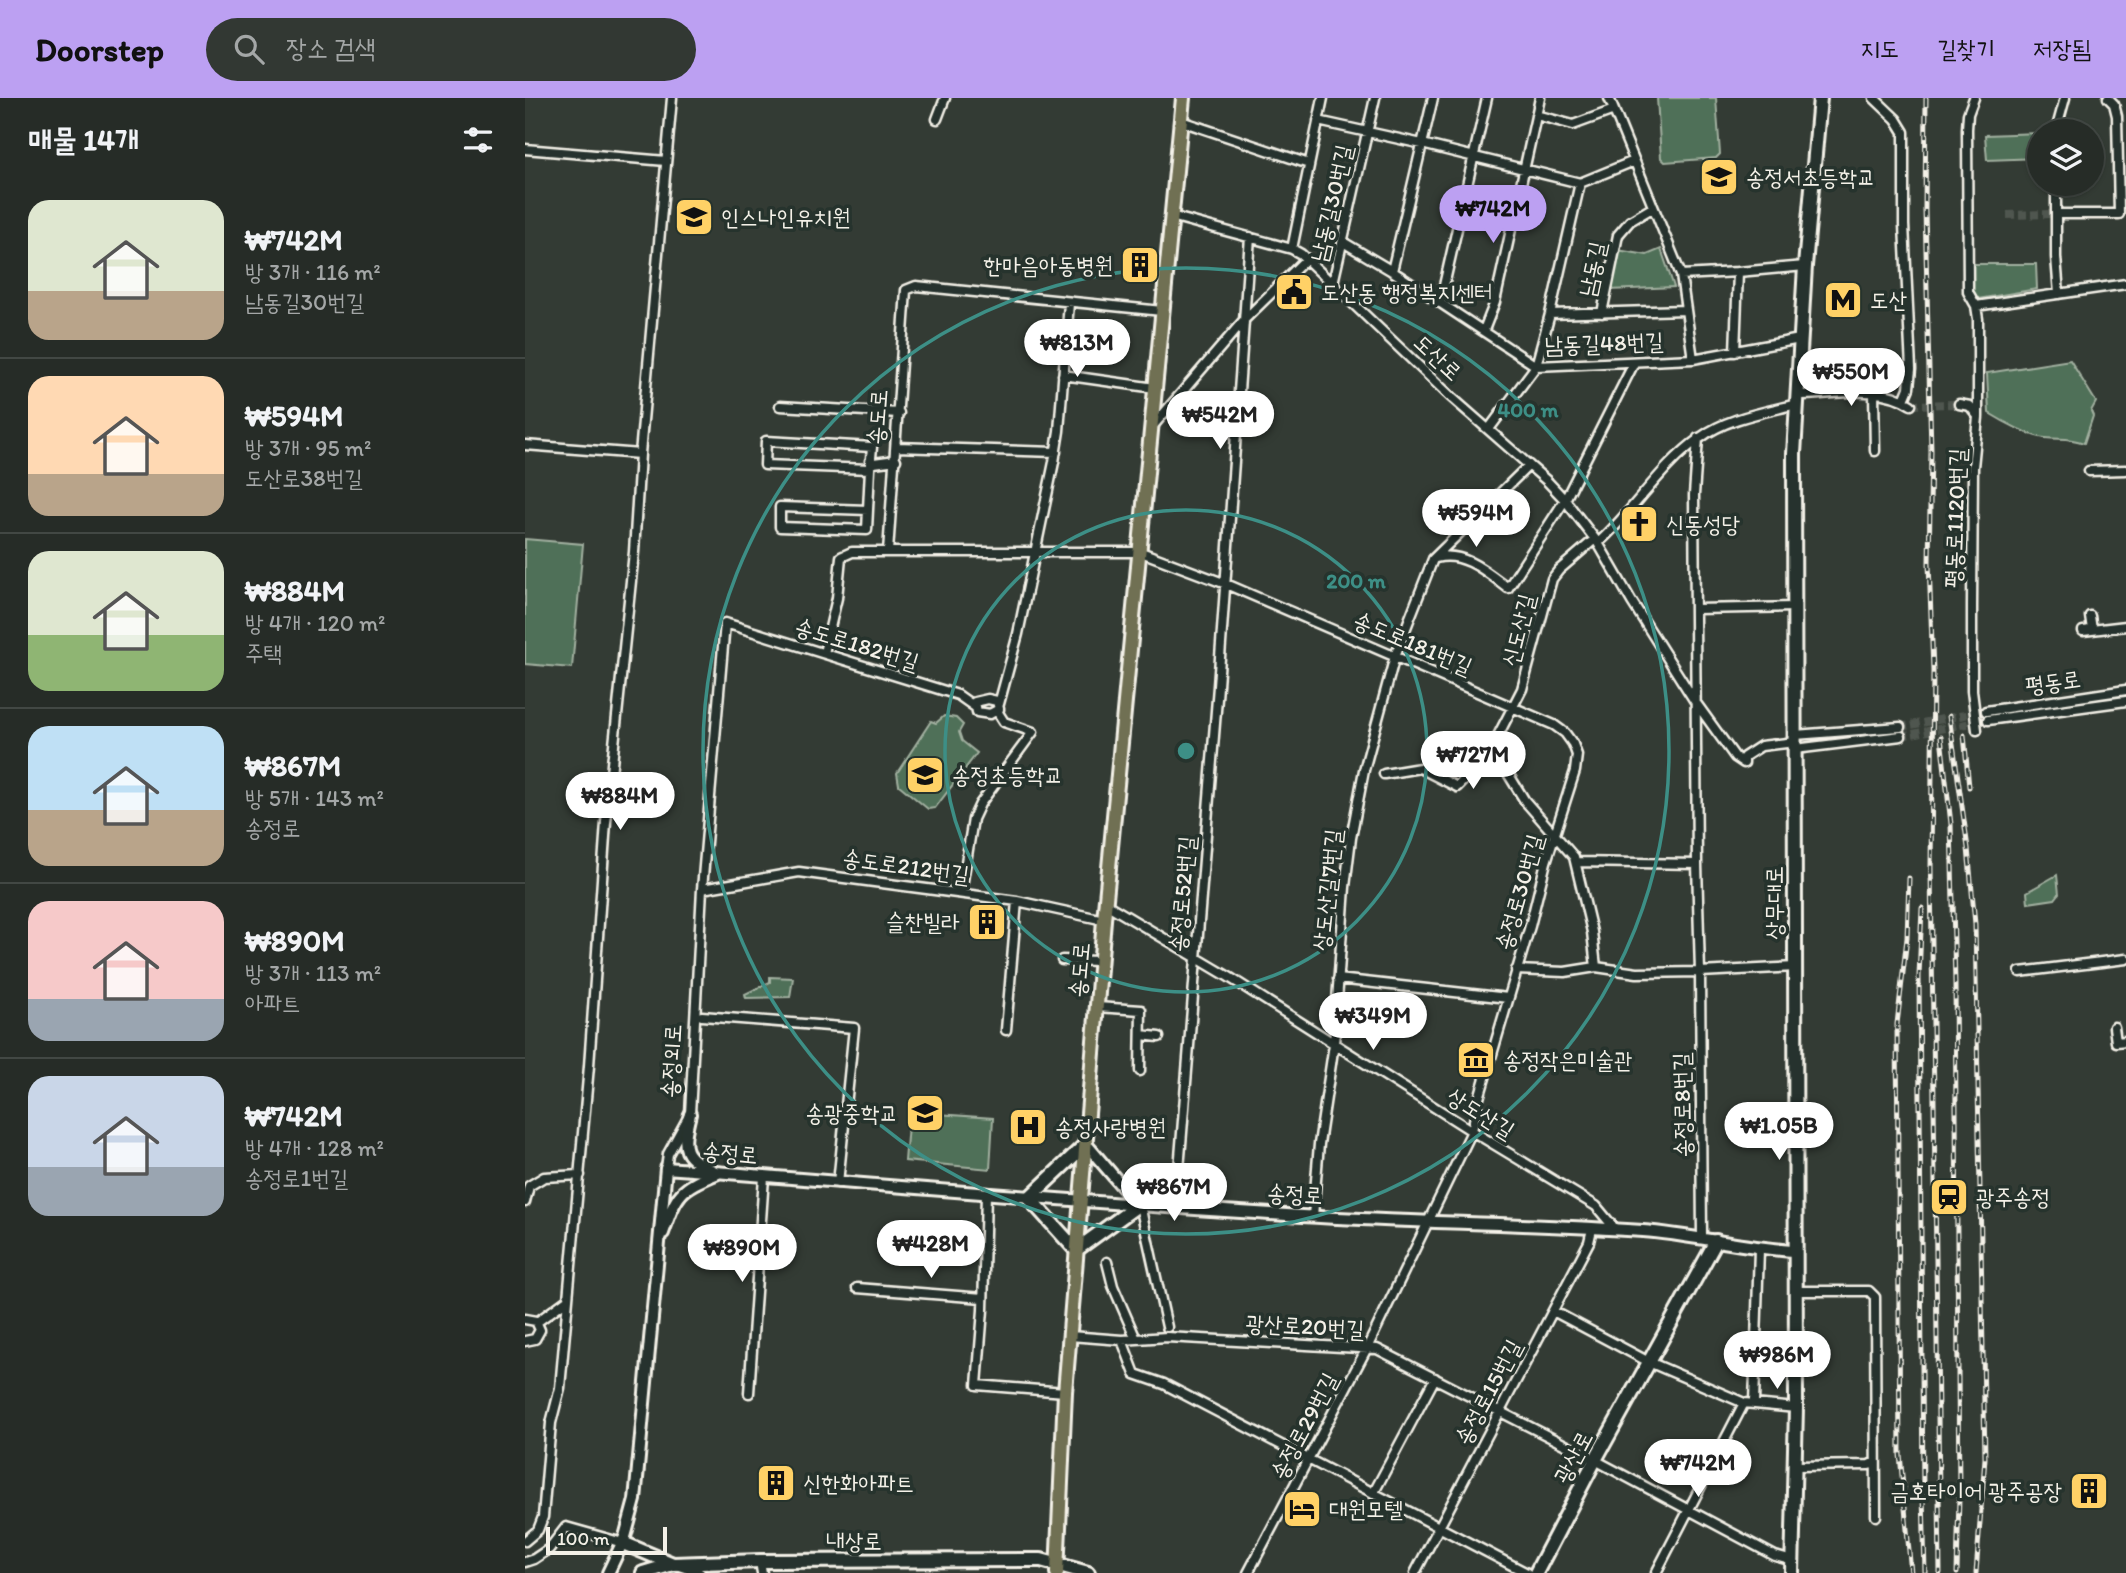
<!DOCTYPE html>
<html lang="ko">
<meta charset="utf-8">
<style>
:root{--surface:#262c27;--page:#323833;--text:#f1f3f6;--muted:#a4a7a7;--line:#424844;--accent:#bca0f2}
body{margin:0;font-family:Itim,"Poor Story",sans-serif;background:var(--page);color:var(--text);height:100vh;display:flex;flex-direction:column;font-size:26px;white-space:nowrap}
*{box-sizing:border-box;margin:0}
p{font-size:23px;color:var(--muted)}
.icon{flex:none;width:38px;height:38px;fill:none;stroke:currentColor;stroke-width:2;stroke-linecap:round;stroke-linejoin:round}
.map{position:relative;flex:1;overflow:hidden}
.side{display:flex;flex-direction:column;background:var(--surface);width:525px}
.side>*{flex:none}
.buttons{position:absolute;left:1502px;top:21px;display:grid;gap:14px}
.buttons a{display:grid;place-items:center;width:77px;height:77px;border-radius:50%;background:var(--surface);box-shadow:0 2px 5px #0004,0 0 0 2px var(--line);font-size:35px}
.scale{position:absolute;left:21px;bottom:18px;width:121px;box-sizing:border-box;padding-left:7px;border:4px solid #f4f1e8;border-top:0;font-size:19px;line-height:24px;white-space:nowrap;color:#f4f1e8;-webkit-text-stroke:5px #26332d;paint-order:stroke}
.price{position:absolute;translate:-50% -60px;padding:0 16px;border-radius:24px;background:#fff;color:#222;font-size:23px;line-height:46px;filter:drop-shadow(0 2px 4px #0008)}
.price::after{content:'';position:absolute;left:50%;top:42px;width:21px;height:16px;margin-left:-10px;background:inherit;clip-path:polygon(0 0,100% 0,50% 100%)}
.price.selected{background:var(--accent);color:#111}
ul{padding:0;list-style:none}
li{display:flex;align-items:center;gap:21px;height:175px;padding:0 28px}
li+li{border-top:2px solid var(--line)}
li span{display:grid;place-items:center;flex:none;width:196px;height:140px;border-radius:21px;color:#555}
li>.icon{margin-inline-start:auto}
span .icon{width:84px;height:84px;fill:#fffc;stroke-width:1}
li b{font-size:30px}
h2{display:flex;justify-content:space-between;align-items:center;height:84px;padding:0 28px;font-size:30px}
header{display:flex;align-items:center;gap:42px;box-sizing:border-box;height:98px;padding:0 35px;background:var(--accent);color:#111}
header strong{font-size:33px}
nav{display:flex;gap:38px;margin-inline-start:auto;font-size:24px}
.search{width:490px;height:63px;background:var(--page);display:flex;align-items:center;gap:18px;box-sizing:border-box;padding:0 24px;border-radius:38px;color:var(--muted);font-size:26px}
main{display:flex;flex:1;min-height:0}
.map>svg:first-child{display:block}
.green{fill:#507058;stroke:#a2b0a0;stroke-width:2}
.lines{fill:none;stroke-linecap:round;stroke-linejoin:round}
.minor-tunnel{stroke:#50564f;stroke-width:8;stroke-dasharray:8 4;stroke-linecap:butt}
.minor-casing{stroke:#f4f1e8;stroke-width:13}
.tertiary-casing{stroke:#f4f1e8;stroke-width:16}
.secondary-casing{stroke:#f4f1e8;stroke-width:18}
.primary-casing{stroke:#f4f1e8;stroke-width:18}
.minor{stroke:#26332d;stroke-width:8}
.tertiary{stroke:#26332d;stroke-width:10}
.secondary{stroke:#26332d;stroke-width:12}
.primary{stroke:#706f52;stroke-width:12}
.rail-casing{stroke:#f4f1e8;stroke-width:5}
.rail{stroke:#26332d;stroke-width:2.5;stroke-dasharray:8;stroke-linecap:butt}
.ring{fill:none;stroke:#3d8f86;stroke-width:3.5}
.labels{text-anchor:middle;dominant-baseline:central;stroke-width:7;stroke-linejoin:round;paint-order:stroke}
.poi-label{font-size:23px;fill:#f4f1e8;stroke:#26332d;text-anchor:start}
.street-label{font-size:23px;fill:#f4f1e8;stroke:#26332d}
.centre{fill:#3d8f86;stroke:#26332d;stroke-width:3.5}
.ring-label{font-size:21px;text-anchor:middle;font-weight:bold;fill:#3d8f86;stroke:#26332d;stroke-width:7;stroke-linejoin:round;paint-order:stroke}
</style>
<header>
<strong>Doorstep</strong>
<div class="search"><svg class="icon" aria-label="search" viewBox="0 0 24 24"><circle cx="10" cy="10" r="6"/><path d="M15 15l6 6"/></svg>장소 검색</div>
<nav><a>지도</a><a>길찾기</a><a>저장됨</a></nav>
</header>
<main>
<section class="side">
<h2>매물 14개<svg class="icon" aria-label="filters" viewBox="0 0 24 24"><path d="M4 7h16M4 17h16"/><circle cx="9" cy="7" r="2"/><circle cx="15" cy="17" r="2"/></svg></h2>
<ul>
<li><span style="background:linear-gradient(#dfe7d0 65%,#b9a48a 0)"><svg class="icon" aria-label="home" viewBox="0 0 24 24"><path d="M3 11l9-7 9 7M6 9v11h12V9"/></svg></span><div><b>₩742M</b><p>방 3개 · 116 m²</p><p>남동길30번길</p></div></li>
<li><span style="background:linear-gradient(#ffd9b3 70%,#b9a48a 0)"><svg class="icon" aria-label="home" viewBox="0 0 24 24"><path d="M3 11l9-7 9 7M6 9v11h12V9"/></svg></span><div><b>₩594M</b><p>방 3개 · 95 m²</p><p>도산로38번길</p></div></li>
<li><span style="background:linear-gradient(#dfe7d0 60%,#8fb573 0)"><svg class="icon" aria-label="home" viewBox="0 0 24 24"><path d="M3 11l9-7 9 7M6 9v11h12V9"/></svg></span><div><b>₩884M</b><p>방 4개 · 120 m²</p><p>주택</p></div></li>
<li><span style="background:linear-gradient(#bfe0f5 60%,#b9a48a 0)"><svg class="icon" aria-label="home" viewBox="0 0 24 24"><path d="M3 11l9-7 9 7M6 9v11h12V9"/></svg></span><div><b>₩867M</b><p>방 5개 · 143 m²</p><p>송정로</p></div></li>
<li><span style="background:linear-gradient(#f6c9c9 70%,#9aa5b1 0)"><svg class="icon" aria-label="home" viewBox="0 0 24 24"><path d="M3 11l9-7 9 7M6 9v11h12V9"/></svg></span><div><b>₩890M</b><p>방 3개 · 113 m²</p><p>아파트</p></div></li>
<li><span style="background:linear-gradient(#c9d6e8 65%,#9aa5b1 0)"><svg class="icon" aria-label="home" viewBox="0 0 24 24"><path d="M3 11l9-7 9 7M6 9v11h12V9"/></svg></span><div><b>₩742M</b><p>방 4개 · 128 m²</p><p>송정로1번길</p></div></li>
</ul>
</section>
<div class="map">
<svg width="1601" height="1475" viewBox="0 0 1601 1475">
<rect width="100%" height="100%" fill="#333b34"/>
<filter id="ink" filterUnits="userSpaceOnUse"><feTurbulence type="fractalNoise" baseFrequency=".0143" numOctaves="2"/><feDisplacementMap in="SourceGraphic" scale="14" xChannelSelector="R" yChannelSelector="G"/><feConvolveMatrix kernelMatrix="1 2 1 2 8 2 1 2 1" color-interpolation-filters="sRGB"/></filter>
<g filter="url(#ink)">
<path class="green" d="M 1132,0 L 1191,0 L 1195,56 L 1191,60 L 1140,64 L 1136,60 Z
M 1514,35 L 1514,60 L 1462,62 L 1460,37 Z
M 1136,151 L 1149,189 L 1085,192 L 1092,152 L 1122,157 Z
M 1448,166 L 1511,166 L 1512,191 L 1453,201 L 1448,196 Z
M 1545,262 L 1571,304 L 1566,313 L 1568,318 L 1559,345 C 1542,339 1536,342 1520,340 C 1506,339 1477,323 1464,315 L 1462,275 Z
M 0,441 L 58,446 L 47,570 L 0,566 Z
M 419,618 L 431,620 L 438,627 L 434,634 L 437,643 L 452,655 L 410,710 L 403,711 L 374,687 L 372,675 L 406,623 L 411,625 Z
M 1532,777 L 1534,796 L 1530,801 L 1503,805 L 1502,794 Z
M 245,879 L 268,880 L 265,899 L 221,900 L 220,896 L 245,884 Z
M 384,1014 L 468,1020 L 465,1071 L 380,1063 Z"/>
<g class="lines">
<path class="minor-tunnel" d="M 1482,117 L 1532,116
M 1386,307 L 1434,306
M 1375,629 L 1461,613
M 1376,638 L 1463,622"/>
<g class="minor-casing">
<path id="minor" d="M 1084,0 L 1156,177 L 1168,261
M 1349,0 L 1371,21 L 1379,34 L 1379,127 L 1386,271 L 1384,290 L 1379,302
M 1449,0 L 1443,16 L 1442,31 L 1443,194 L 1451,208 L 1453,221 L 1453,319 L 1448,369 L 1447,508 L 1447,593 L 1452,632
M 1011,17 L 1048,27 L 1089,12
M 412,21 L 420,0
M 656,23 L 784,66
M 793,23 L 897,46 L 1055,85 L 1025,216 L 1011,268 L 964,331
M 1531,33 L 1540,0
M 0,51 L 141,63
M 1055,85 L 1109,63
M 1531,86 L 1531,159 L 1534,196
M 1532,116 L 1594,116 L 1592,18 L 1589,6 L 1583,0
M 646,118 L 767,151 L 776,156 L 925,298 L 1022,383 L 1040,402 L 1073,445 L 1107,504 L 1171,605 L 1210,659 L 1219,665 L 1219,659 L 1236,648 L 1270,644
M 818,144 L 867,173 L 1011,268 L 1168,261 L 1275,241
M 767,151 L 798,0
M 867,173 L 908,0
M 1156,177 L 1213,174
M 808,185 L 850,0
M 915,205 L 962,0
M 1451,208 L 1601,186
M 637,213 L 391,188 L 381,192 L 363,454 L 616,454 L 701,486 L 1029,627 L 1040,635 L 1048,646 L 1052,657 L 1050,673 L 1021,764 L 1005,828 L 952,1007 L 947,1033 L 842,1250 L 723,1475
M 1077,215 L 1093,137 L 1105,123 L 1127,110
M 1025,216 L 1160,212
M 959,232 L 970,204 L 1015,0
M 1210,254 L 1213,174 L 1280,168
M 538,277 L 630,290
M 1349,295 L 1350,353
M 1272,297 C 1309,297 1354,285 1386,307
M 1434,306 L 1445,308 L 1452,317
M 255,308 L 374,315
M 628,328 L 719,222 L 781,161
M 1173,340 L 1169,397 L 1172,766 L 1175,874 L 1271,869
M 241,343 L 347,349 L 345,371 L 240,367 Z
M 0,347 L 115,356
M 371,349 L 531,354
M 345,363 L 349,365 L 371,362
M 1564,373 L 1601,372
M 343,412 L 255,409 L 255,429 L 342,432 L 345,371
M 1073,445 C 1109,413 1135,368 1175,340 C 1201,320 1241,314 1272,306
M 911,460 C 938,452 963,475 983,490 L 1040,402 L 1109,265
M 1171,511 L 1270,509
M 1565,518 L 1567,532
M 1558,533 L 1601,528
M 299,555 L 312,500 L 316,459 L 327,454 L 363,454
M 463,601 L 472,603 L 474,611 L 465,616 L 452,614 L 450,604 Z
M 474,606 L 493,536 L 529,364 L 534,333 L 544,205
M 1461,613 L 1601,592
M 1463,622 L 1601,603
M 1270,637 L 1375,629
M 1270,651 L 1376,638
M 962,659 L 979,669 L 1000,703 L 1049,759 L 1067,834 L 1071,869 L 1112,875 L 1175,874 L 1177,1140
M 859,676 L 895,670 L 932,689 L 962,659 L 997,591 L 1027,481 L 1034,472 L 1070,441
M 1051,764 L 1172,766
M 177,791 L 274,774 L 492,803 L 579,822
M 436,795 L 448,721 L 455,706 L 508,634 L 479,624 L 472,613
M 581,806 L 704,879 L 947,1033 L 1071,1108 L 1090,1131
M 537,862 L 575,863
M 991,872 L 1040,874 L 1071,869
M 1495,874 L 1601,861
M 813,881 L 983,900
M 572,909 L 616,912 L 615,973
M 177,918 L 329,930 L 313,1085
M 1589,929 L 1591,944 L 1601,943
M 481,932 L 492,803
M 616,937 L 634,939
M 141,1070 L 143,1056 L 165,1016 L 177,791 L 200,525 L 433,597 L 450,609
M 461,1096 L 458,1212 L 452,1287 L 540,1294
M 0,1104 L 4,1088 L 19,1079 L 55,1077
M 615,1107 L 642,1229
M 651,1109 L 693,588 L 725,139
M 788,1118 L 794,1046 L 809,946 L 820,789 L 826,740 L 839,672 L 870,558 L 908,461 L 1004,367
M 582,1164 L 588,1188 L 611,1241
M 332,1190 L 458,1200
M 1270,1193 L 1344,1193 L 1350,1199 L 1351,1418
M 1028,1213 L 1124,1264 L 1219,1305 L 1271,1310
M 0,1221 L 11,1223 L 15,1232 L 10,1241 L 0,1243
M 12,1224 L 42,1202
M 545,1238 L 597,1242 L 642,1239 L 852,1251 L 1070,1362 L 1250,1458 L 1268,1463
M 597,1242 L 610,1276 L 639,1286 L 1002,1475
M 224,1295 L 239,1079
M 1229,1305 L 1234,1151
M 1271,1368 L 1344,1367 L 1350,1364
M 848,1396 L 910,1280
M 0,1443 L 13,1432 L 18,1419 L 26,1325 L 35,1290 L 64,968 L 81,724 L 109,454 L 115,356 L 147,0
M 235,1463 L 237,1475
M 0,1464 L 9,1461 L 24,1451 L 41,1429 L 98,1445
M 154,1468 L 175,1475
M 890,1475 L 1064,1144 L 1067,1131
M 1131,1475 L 1219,1305"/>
</g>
<g class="tertiary-casing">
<path id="tertiary" d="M 561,1046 L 613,1107
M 138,1135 C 152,1096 153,1091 193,1075 C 157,1059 156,1052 165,1016
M 83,1475 L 100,1439 L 110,1402 L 141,1070 C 353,1087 564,1105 777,1118 C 890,1125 1004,1125 1118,1133 C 1169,1137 1219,1150 1270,1153"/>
</g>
<g class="secondary-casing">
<path id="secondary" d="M 561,1046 L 504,1100 L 551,1152 L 613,1107
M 98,1445 L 148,1466 L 235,1463 L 516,1462 L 563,1475
M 118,1475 L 148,1466
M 1011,1475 L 1070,1362 L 1191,1143
M 1267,1475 L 1271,1310 L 1269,356 L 1280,168 L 1295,0"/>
</g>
<g class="primary-casing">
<path id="primary" d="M 532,1475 L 540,1294 L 579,822 L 658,0"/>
</g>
<use href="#minor" class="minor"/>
<use href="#tertiary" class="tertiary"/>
<use href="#secondary" class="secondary"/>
<use href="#primary" class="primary"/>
<g class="rail-casing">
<path id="rail" d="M 1401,0 L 1400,112 L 1406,353 L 1404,465 L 1408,573 L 1406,770 L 1415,1475
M 1424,618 L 1443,750 L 1450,826 L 1460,1360 L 1451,1475
M 1439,637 L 1444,689
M 1416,639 L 1426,726 L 1430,885 L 1434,1399 L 1432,1475
M 1384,780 L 1382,840 L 1372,926 L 1375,1356 L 1386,1475
M 1397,810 L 1394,878 L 1398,1398 L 1400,1475"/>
</g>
<use href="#rail" class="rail"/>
</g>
</g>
<g class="ring">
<circle cx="661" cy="653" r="241"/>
<circle cx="661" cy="653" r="483"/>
</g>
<defs>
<g id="school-square" transform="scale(2.0125)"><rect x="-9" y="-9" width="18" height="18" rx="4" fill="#ffd166" stroke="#26332d"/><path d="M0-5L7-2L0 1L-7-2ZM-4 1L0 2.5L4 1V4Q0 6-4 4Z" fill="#111"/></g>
<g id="building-square" transform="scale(2.0125)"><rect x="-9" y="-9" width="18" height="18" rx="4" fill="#ffd166" stroke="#26332d"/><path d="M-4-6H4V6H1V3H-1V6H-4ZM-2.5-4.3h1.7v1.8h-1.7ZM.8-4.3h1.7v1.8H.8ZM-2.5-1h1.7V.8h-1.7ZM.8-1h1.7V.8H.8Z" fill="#111"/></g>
<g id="civic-square" transform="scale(2.0125)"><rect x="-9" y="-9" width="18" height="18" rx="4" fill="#ffd166" stroke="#26332d"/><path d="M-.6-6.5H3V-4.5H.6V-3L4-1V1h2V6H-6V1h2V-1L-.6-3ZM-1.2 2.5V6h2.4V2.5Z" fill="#111"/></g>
<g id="metro-square" transform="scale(2.0125)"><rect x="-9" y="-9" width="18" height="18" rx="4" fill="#ffd166" stroke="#26332d"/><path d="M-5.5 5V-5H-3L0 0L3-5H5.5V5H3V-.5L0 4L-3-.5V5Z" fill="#111"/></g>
<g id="church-square" transform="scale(2.0125)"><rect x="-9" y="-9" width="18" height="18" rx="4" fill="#ffd166" stroke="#26332d"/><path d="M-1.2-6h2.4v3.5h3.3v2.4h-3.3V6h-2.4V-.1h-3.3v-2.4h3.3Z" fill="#111"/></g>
<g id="museum-square" transform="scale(2.0125)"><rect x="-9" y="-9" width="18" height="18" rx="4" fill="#ffd166" stroke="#26332d"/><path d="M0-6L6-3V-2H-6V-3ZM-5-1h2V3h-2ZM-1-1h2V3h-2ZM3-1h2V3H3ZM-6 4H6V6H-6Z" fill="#111"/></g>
<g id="hospital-square" transform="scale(2.0125)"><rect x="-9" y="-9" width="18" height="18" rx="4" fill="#ffd166" stroke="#26332d"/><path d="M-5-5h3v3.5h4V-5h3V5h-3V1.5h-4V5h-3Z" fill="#111"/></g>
<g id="station-square" transform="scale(2.0125)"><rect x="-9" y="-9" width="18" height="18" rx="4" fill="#ffd166" stroke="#26332d"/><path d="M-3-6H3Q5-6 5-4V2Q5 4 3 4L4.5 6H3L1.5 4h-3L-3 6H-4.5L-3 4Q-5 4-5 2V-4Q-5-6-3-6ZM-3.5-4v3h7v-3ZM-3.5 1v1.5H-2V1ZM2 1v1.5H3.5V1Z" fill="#111"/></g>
<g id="hotel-square" transform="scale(2.0125)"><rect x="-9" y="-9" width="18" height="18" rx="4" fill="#ffd166" stroke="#26332d"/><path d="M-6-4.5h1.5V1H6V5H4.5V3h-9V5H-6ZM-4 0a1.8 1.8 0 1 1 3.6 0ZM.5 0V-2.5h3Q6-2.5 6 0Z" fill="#111"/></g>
</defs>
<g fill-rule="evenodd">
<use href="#school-square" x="1194" y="79"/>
<use href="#school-square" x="169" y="119"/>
<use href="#building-square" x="615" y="167"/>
<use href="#civic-square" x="769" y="194"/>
<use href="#metro-square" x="1318" y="202"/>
<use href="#church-square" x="1114" y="426"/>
<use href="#school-square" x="400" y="677"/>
<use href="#building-square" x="462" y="824"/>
<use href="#museum-square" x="951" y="962"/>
<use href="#school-square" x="400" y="1015"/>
<use href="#hospital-square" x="503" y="1029"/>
<use href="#station-square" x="1424" y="1099"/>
<use href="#building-square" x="251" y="1385"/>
<use href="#building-square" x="1564" y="1393"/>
<use href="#hotel-square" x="777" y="1411"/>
</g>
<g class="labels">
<g class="poi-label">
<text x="1221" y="79">송정서초등학교</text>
<text x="196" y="119">인스나인유치원</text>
<text x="588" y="167" text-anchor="end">한마음아동병원</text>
<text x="796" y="194">도산동 행정복지센터</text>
<text x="1345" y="202">도산</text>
<text x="1141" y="426">신동성당</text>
<text x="427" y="677">송정초등학교</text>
<text x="435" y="824" text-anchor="end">슬찬빌라</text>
<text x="978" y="962">송정작은미술관</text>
<text x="373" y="1015" text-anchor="end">송광중학교</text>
<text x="530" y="1029">송정사랑병원</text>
<text x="1451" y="1099">광주송정</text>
<text x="278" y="1385">신한화아파트</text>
<text x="1537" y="1393" text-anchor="end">금호타이어 광주공장</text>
<text x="804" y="1411">대원모텔</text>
</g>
<g class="street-label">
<text transform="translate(806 105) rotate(-77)">남동길30번길</text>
<text transform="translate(1067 171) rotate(-78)">남동길</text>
<text transform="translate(1079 245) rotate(-2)">남동길48번길</text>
<text transform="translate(913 259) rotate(43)">도산로</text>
<text transform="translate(352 319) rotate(-86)">송도로</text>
<text transform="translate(1430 420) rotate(-88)">평동로1120번길</text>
<text transform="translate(993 532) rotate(-76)">신도산길</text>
<text transform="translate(888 545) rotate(23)">송도로181번길</text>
<text transform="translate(332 546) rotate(17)">송도로182번길</text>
<text transform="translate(1528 584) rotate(-8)">평동로</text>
<text transform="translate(381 768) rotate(8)">송도로212번길</text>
<text transform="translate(802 792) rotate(-84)">상도산길7번길</text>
<text transform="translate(994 794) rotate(-74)">송정로30번길</text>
<text transform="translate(657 796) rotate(-85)">송정로52번길</text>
<text transform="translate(1249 805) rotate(-90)">상무대로</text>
<text transform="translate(554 872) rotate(-85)">송도로</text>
<text transform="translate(146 963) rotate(-87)">송정외로</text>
<text transform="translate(1157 1007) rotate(-91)">송정로8번길</text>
<text transform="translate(956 1015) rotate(32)">상도산길</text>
<text transform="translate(205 1055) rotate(5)">송정로</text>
<text transform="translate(770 1096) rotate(3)">송정로</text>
<text transform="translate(780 1228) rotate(3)">광산로20번길</text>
<text transform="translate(963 1294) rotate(-62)">송정로15번길</text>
<text transform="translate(779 1328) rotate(-62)">송정로29번길</text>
<text transform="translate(1048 1359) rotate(-62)">광산로</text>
<text x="329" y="1443">내상로</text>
</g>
</g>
<circle cx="661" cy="653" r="10" class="centre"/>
<g class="ring-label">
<text x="1003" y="319">400 m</text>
<text x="831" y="490">200 m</text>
</g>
</svg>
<div class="buttons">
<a><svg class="icon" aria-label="layers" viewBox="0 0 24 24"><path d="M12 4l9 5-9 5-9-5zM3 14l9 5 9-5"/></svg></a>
</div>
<div class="scale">100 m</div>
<b class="price selected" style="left:968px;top:147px">₩742M</b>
<b class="price" style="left:552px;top:281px">₩813M</b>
<b class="price" style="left:1326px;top:310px">₩550M</b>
<b class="price" style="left:695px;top:353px">₩542M</b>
<b class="price" style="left:951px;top:451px">₩594M</b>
<b class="price" style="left:948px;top:693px">₩727M</b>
<b class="price" style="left:95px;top:734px">₩884M</b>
<b class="price" style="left:848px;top:954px">₩349M</b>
<b class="price" style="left:1254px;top:1064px">₩1.05B</b>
<b class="price" style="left:649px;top:1125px">₩867M</b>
<b class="price" style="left:406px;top:1182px">₩428M</b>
<b class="price" style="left:217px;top:1186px">₩890M</b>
<b class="price" style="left:1252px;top:1293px">₩986M</b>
<b class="price" style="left:1173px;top:1401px">₩742M</b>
</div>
</main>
